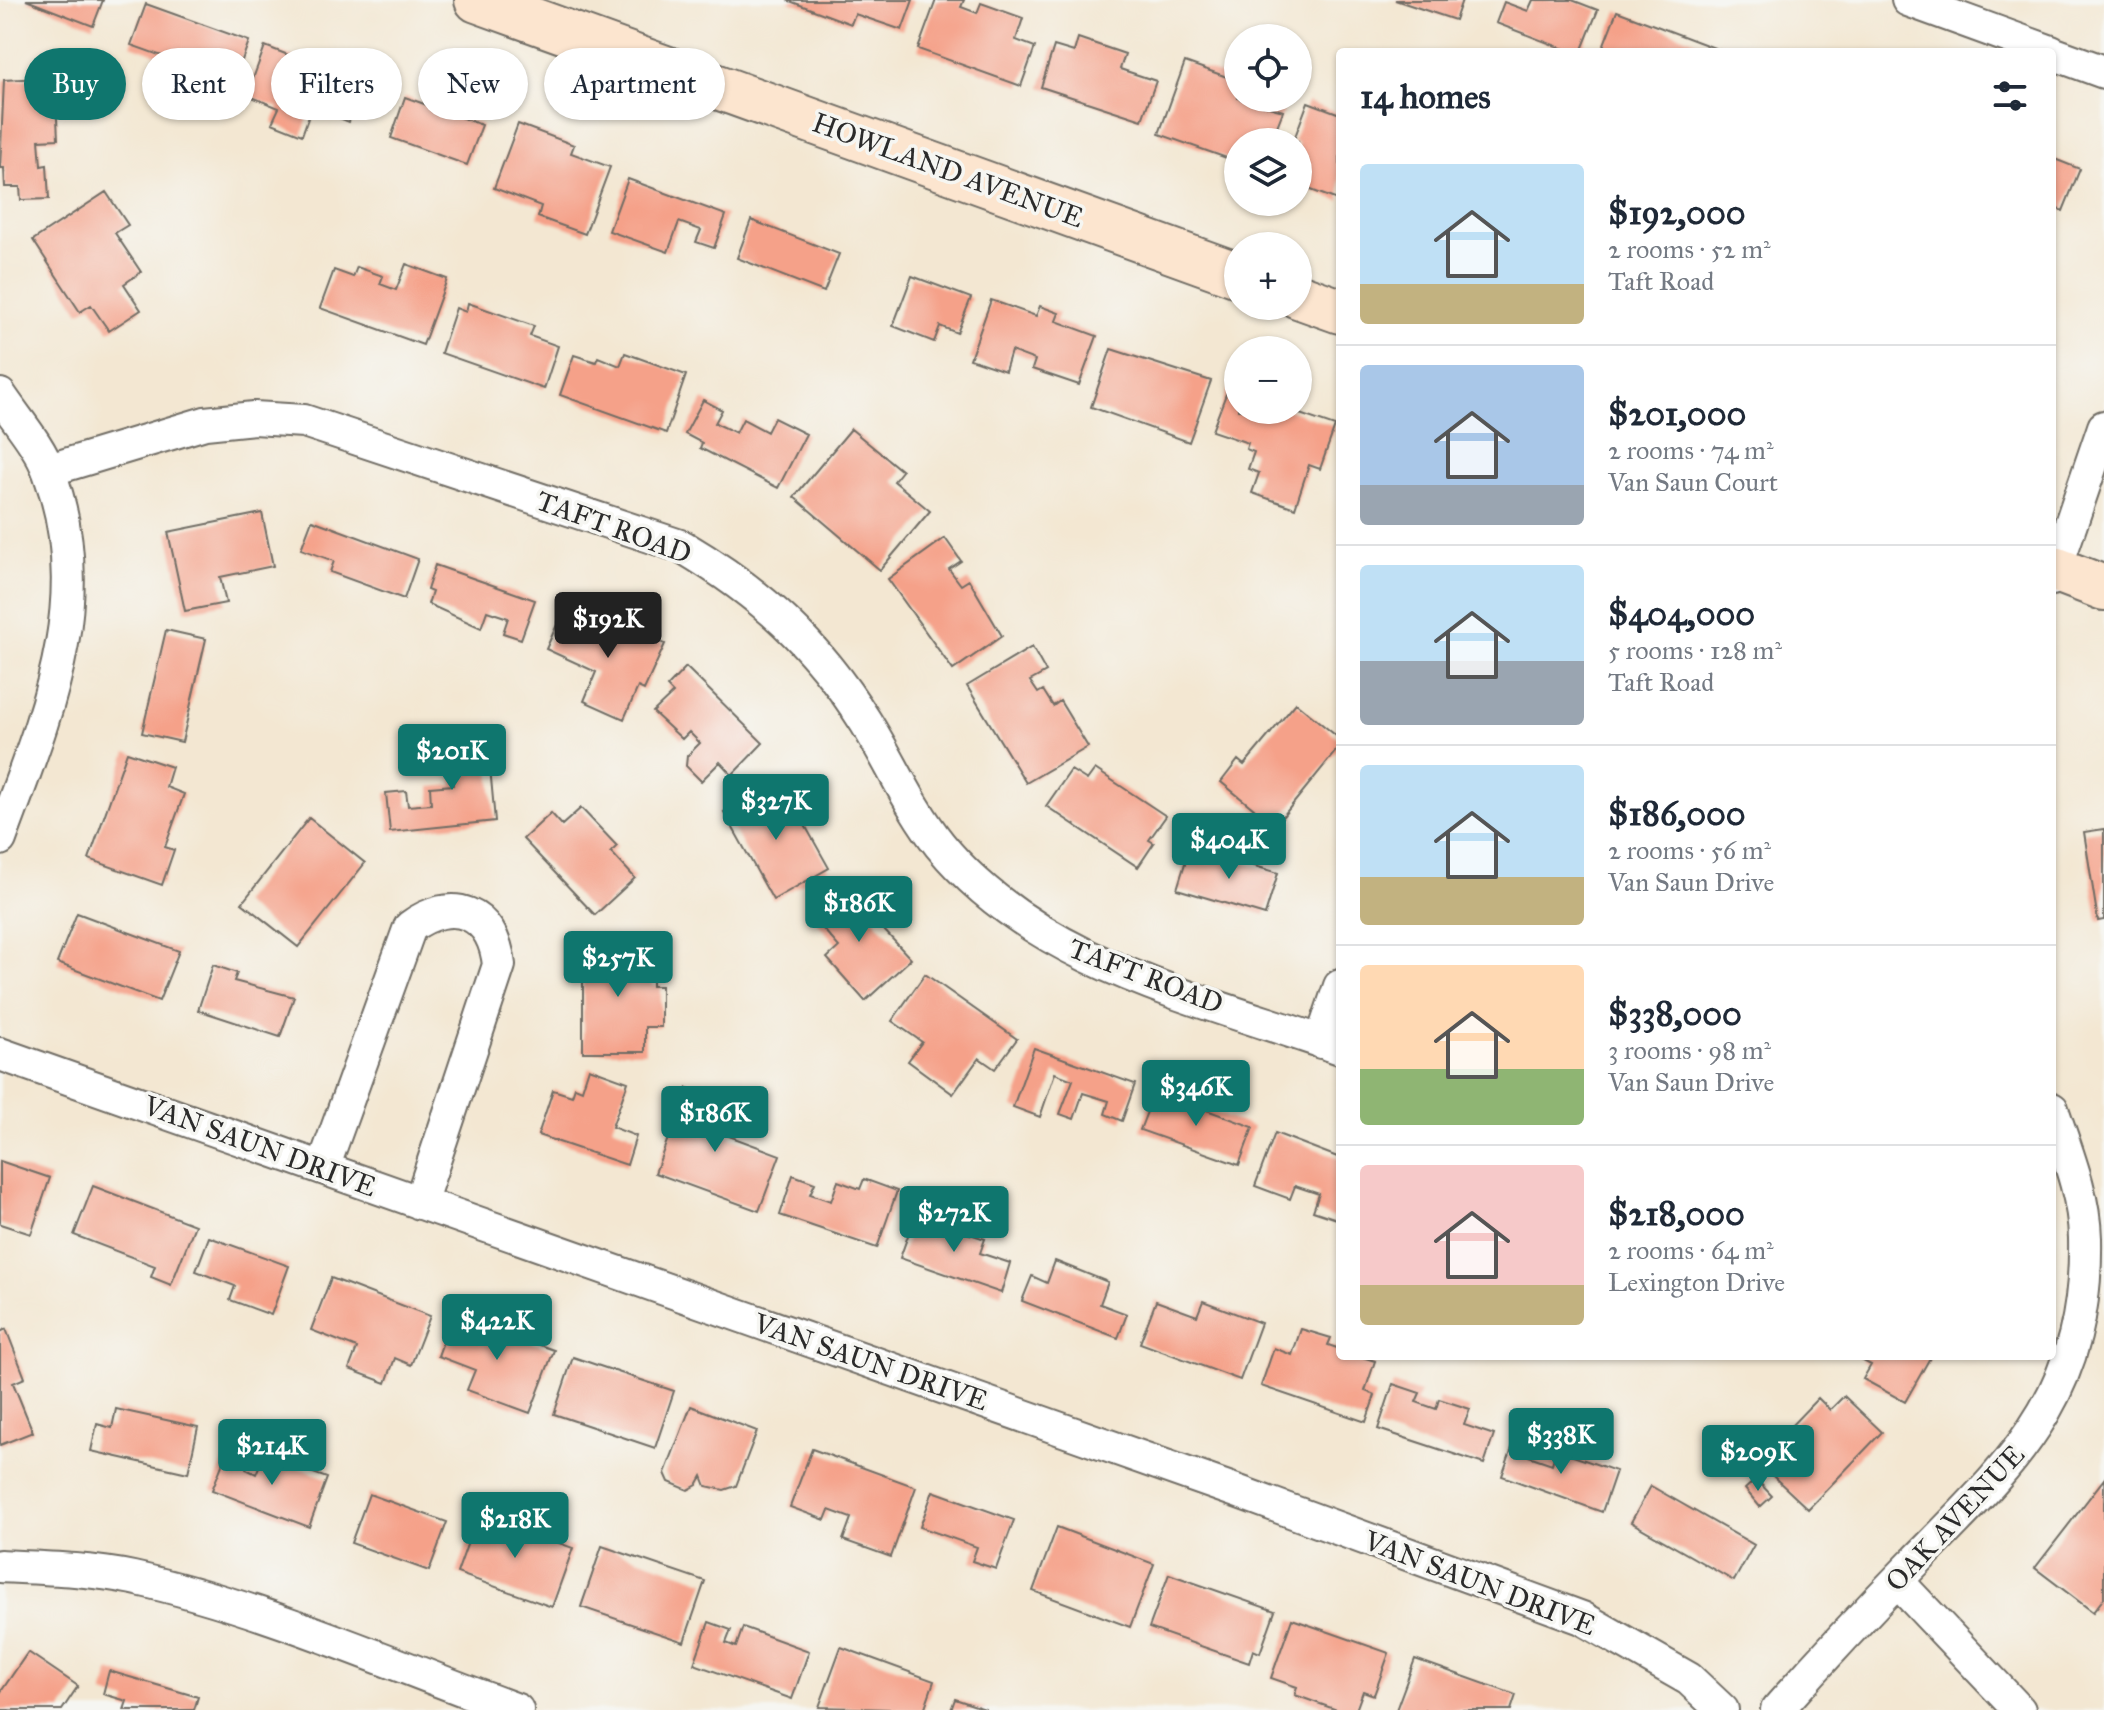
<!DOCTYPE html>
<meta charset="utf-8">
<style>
:root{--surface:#fff;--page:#f2f2f3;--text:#1f2937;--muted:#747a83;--line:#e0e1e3;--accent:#0f766e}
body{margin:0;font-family:"IM FELL Great Primer",serif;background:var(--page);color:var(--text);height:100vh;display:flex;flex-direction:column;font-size:30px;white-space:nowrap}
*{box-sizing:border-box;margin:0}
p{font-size:26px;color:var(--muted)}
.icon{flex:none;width:44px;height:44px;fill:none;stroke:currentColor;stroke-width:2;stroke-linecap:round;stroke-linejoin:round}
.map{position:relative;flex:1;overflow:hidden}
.drawer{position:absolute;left:1336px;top:48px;width:720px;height:1312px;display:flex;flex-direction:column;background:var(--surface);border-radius:8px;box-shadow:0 2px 6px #0004}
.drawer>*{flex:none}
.hud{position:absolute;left:24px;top:48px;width:760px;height:72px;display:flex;gap:16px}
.buttons{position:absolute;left:1224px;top:24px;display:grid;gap:16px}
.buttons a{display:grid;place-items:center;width:88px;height:88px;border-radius:50%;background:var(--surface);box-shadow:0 2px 6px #0004;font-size:40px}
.price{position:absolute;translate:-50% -68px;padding:0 18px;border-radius:8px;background:var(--accent);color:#fff;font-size:26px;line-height:52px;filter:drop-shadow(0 2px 4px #0008)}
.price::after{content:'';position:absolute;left:50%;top:48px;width:24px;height:18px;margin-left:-12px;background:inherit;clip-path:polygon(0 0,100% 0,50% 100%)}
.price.current{background:#222;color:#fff}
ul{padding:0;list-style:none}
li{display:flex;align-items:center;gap:24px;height:200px;padding:0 24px}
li+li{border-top:2px solid var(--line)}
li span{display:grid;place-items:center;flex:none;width:224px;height:160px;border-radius:8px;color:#555}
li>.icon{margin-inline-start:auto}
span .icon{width:96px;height:96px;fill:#fffc;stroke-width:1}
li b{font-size:34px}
h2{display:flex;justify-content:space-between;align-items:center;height:96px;padding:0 24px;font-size:34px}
.tag{padding:0 28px;border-radius:36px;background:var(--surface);box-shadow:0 2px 6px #0004;font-size:28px;line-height:72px}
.tag.current{background:var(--accent);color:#fff}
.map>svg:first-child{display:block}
.building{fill:#f5a189}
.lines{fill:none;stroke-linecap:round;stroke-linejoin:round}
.street-casing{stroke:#716d65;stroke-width:36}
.secondary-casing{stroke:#716d65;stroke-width:48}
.street{stroke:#fff;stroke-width:32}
.secondary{stroke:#fce5cf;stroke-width:44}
.labels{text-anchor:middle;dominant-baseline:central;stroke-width:7;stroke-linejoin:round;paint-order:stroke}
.street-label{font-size:28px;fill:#2b2b2b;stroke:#f6f6f2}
</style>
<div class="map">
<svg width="2104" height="1710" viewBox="0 0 2104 1710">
<rect width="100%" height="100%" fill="#f6f6f2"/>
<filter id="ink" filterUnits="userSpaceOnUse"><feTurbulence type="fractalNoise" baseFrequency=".0125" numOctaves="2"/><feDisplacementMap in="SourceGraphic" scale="16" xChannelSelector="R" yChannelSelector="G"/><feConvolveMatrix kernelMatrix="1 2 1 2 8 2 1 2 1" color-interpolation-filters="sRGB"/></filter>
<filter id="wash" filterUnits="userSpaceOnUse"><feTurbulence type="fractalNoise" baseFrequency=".006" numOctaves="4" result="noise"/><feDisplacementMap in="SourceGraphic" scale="32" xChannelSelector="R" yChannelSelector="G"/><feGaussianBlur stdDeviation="1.8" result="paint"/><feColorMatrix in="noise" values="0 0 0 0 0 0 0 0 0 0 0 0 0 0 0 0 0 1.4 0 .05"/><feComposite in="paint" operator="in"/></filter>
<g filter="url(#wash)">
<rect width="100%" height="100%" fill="#f3e7d2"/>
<g id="blocks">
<path class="building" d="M 26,0 L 103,0 L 93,26 Z
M 787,0 L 913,0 L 902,30 L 855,14 L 851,24 Z
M 936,0 L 964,0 L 961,7 L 977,13 L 981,3 L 1023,18 L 1016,40 L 1035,47 L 1021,86 L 918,49 Z
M 1395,0 L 1462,0 L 1455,20 Z
M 1533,0 L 1572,0 L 1598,10 L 1581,52 L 1572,52 L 1496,23 L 1504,2 L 1528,11 Z
M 146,4 L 249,41 L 234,82 L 217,76 L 209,100 L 181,90 L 190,66 L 131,45 Z
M 1617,11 L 1720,50 L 1719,52 L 1601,52 Z
M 1078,38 L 1125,54 L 1120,69 L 1156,81 L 1142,120 L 1041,87 L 1054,46 L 1074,52 Z
M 265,46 L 306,62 L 309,54 L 341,66 L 338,72 L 364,82 L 349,122 L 312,107 L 302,135 L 272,123 L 279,108 L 247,95 Z
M 1185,62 L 1238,81 L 1238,98 L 1283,111 L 1271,142 L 1238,142 L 1238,162 L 1159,134 Z
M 40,78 L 41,100 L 56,99 L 58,139 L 39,140 L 41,166 L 47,165 L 49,199 L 21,200 L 20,187 L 5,187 L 4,168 L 0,168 L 4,80 Z
M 405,97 L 482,125 L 467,165 L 391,138 Z
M 1308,102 L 1340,114 L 1340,201 L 1298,185 L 1298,142 L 1293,142 Z
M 518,124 L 574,145 L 571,153 L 610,167 L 585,234 L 538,217 L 541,206 L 494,188 Z
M 2052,158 L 2080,169 L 2063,211 L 2052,207 Z
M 628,179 L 726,215 L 714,248 L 696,242 L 701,230 L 679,222 L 668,252 L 609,231 Z
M 106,192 L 128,225 L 115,233 L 141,272 L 124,284 L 141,310 L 109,331 L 91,305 L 80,312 L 33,240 Z
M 751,220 L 839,254 L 824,292 L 737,258 Z
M 406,264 L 447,279 L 423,345 L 320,308 L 334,270 L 353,277 L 357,267 L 383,276 L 380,284 L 396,290 Z
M 912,276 L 971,298 L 957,333 L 940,326 L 934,342 L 893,326 Z
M 991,300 L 1036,316 L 1040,306 L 1059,313 L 1056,321 L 1097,336 L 1079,385 L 1032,369 L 1035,360 L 1011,351 L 1005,371 L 970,359 Z
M 468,303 L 534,326 L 530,336 L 558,346 L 544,389 L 441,353 L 456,308 L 466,312 Z
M 1111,349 L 1211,381 L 1189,442 L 1091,407 Z
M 625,353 L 686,375 L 666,433 L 560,395 L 574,355 L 596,362 L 598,357 L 620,366 Z
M 1228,389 L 1238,392 L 1238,410 L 1288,410 L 1335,426 L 1320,469 L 1309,465 L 1295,508 L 1252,493 L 1259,473 L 1248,469 L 1254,452 L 1246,449 L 1248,443 L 1212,431 Z
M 703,400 L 722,410 L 715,423 L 736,433 L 743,419 L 767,432 L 774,418 L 806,434 L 778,488 L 700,448 L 702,443 L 685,434 Z
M 851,429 L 902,471 L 894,481 L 930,511 L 880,570 L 794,497 Z
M 262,513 L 273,566 L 220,577 L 226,603 L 185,611 L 168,532 Z
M 312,520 L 418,559 L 404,599 L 330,572 L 334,561 L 301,549 Z
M 945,538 L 961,561 L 949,569 L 961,585 L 969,580 L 1002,636 L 953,670 L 888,579 Z
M 435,565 L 535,600 L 521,639 L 503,633 L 508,618 L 487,611 L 481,628 L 428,604 L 432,592 L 427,590 Z
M 563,611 L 608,631 L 612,621 L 665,644 L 644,690 L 638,687 L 624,719 L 584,701 L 596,672 L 546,649 Z
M 166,630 L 206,639 L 182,742 L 142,733 Z
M 1032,647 L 1046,672 L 1030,681 L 1038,693 L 1043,690 L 1053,706 L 1060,701 L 1088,747 L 1026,783 L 967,686 Z
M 686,667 L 763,743 L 732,775 L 720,762 L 701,781 L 686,766 L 687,756 L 700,743 L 689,732 L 682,739 L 653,712 L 673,693 L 667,687 Z
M 1296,703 L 1340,739 L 1340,746 L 1275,826 L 1221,782 L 1238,760 L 1244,765 Z
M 487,735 L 495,821 L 390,832 L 386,793 L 406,791 L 408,806 L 431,804 L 430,787 L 453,785 L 448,739 Z
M 127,752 L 172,767 L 166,787 L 184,794 L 165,847 L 174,850 L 162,885 L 89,859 Z
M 1095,769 L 1166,816 L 1149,840 L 1154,843 L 1138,867 L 1046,806 L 1071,770 L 1087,780 Z
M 771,786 L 779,800 L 788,795 L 829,868 L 773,900 L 724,812 Z
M 581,808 L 617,846 L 611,852 L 635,878 L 595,915 L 523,839 L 551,813 L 562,825 Z
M 309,818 L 365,863 L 298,947 L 242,903 Z
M 2104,829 L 2104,920 L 2098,921 L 2084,832 Z
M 1216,844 L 1238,851 L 1235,860 L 1278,873 L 1265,915 L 1177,889 L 1187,857 L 1210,864 Z
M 842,885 L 911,959 L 865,1001 L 827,958 L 839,947 L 810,914 Z
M 77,913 L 179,951 L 159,1001 L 57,963 Z
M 583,942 L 625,942 L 625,954 L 652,954 L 652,986 L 661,986 L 661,1027 L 645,1027 L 645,1052 L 583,1052 Z
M 213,965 L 237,973 L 234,981 L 294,997 L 280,1037 L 198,1010 Z
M 925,974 L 1017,1039 L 995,1069 L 979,1058 L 953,1094 L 908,1061 L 922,1042 L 892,1021 Z
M 1034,1048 L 1135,1084 L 1122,1121 L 1105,1114 L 1109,1101 L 1083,1093 L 1074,1119 L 1060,1114 L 1073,1080 L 1055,1073 L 1040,1117 L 1013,1107 Z
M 589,1068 L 628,1082 L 612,1127 L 636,1136 L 627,1165 L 538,1135 L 553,1090 L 572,1096 L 575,1087 L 582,1090 Z
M 687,1088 L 737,1106 L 726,1135 L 780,1155 L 759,1211 L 655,1173 Z
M 1155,1091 L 1253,1127 L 1239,1165 L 1140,1130 Z
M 1275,1133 L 1340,1158 L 1340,1220 L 1313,1211 L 1319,1194 L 1295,1186 L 1290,1199 L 1255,1186 Z
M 0,1161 L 50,1178 L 31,1234 L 0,1224 Z
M 793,1175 L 815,1183 L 810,1194 L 831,1201 L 838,1181 L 860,1189 L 864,1179 L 897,1191 L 877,1248 L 780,1215 Z
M 93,1186 L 195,1225 L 171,1285 L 151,1277 L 155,1266 L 74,1235 Z
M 915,1216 L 985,1239 L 980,1253 L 1010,1263 L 1001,1293 L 900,1258 Z
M 209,1237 L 289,1266 L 271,1315 L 230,1300 L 235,1286 L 196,1271 Z
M 1055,1261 L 1108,1282 L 1100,1304 L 1127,1314 L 1118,1338 L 1022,1301 L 1032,1276 L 1047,1283 Z
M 331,1278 L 430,1316 L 411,1365 L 395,1358 L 386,1383 L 349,1369 L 357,1348 L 311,1330 Z
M 1156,1301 L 1197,1316 L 1203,1301 L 1261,1323 L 1240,1380 L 1140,1343 Z
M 453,1314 L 554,1350 L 530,1413 L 467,1390 L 475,1370 L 438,1356 Z
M 6,1329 L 25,1378 L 13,1383 L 33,1432 L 0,1445 L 0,1332 Z
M 1301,1329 L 1331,1338 L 1328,1345 L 1340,1349 L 1340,1356 L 1359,1356 L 1375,1361 L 1365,1391 L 1375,1395 L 1366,1422 L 1261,1386 L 1274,1348 L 1292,1355 Z
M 1864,1356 L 1931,1356 L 1905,1402 L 1863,1379 L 1871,1365 L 1861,1360 Z
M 573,1357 L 674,1391 L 655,1448 L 554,1414 Z
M 1393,1384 L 1420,1393 L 1416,1402 L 1436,1409 L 1439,1399 L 1470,1409 L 1464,1425 L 1494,1435 L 1484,1464 L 1378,1429 Z
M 1844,1396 L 1882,1432 L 1808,1509 L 1757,1461 L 1818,1398 L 1830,1410 Z
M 691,1406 L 757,1431 L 736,1486 L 724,1490 L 706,1486 L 702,1476 L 697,1485 L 688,1490 L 669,1482 L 665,1473 Z
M 116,1409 L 198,1427 L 188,1473 L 91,1451 L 97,1424 L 112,1428 Z
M 1516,1437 L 1533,1443 L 1529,1456 L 1552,1464 L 1556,1450 L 1616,1471 L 1602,1512 L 1502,1476 Z
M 812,1449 L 916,1487 L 891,1557 L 843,1540 L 851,1518 L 829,1510 L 825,1520 L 790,1507 Z
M 228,1450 L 250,1458 L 246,1469 L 256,1474 L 264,1455 L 327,1478 L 309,1527 L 212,1490 Z
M 1756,1479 L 1772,1496 L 1760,1507 L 1745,1489 Z
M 2104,1479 L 2104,1598 L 2093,1612 L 2035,1568 Z
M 1651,1486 L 1754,1545 L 1734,1581 L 1631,1522 Z
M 933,1491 L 1014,1520 L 996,1569 L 972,1561 L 977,1547 L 920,1527 Z
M 369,1494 L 447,1522 L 429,1571 L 351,1543 Z
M 478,1514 L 573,1548 L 552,1607 L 457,1573 Z
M 1057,1527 L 1154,1564 L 1130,1627 L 1033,1591 Z
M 602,1546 L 705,1581 L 684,1642 L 581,1607 Z
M 1169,1574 L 1275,1611 L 1260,1653 L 1253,1650 L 1249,1663 L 1149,1628 Z
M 1292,1619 L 1389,1653 L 1374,1695 L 1363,1691 L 1356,1710 L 1337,1710 L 1295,1695 L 1297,1687 L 1271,1678 Z
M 709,1622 L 731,1630 L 726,1643 L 736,1647 L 743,1627 L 809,1651 L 792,1699 L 694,1664 Z
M 841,1647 L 934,1681 L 924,1710 L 819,1707 Z
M 28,1652 L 78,1686 L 62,1710 L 0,1710 L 0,1693 Z
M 1415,1659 L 1516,1695 L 1511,1710 L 1396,1710 Z
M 109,1671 L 198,1697 L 194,1710 L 124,1710 L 127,1701 L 103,1694 Z
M 955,1699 L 985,1709 L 985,1710 L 951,1710 Z"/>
</g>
</g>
<g filter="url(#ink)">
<use href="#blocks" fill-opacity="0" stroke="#716d65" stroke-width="2"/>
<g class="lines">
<g class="street-casing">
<path id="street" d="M 1908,0 L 2051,52
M 2052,53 L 2104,72
M 0,395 C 16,419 40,446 49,472 C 97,601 44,719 0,839
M 49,470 L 205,423 L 254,418 L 304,421 L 683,547 C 762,594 816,643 865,721 C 891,762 909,806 940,845 C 1037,964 1202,999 1340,1048
M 2052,579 L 2104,427
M 1321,1042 L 1340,986
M 0,1054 L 1239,1492 L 1582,1618 L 1689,1679 L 1722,1710
M 323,1168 L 410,927 C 452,896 493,911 499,965 L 420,1203
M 0,1566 C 44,1568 90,1569 133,1578 C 264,1607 391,1664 517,1710
M 1897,1581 L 2019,1710
M 1777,1710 C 1821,1660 1867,1611 1913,1564 C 2015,1460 2088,1396 2085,1238 C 2084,1194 2066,1151 2052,1109"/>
</g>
<g class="secondary-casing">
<path id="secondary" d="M 477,0 L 1238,275
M 1298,296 L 1340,311
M 2052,568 L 2104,588"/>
</g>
<use href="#street" class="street"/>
<use href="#secondary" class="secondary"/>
</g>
</g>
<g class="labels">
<g class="street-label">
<text transform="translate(948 170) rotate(20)">HOWLAND AVENUE</text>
<text transform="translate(614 527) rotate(20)">TAFT ROAD</text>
<text transform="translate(1146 976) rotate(21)">TAFT ROAD</text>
<text transform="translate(260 1146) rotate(20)">VAN SAUN DRIVE</text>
<text transform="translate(871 1362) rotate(19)">VAN SAUN DRIVE</text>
<text transform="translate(1955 1518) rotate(-47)">OAK AVENUE</text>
<text transform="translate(1480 1583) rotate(21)">VAN SAUN DRIVE</text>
</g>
</g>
</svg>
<div class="buttons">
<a><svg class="icon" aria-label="locate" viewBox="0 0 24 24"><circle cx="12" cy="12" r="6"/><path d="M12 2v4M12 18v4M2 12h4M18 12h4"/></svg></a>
<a><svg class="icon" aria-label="layers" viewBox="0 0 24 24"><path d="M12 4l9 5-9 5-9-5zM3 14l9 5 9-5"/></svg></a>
<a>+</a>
<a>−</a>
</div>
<b class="price current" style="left:608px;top:660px">$192K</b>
<b class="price" style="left:452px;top:792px">$201K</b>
<b class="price" style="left:776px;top:842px">$327K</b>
<b class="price" style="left:1229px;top:881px">$404K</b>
<b class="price" style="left:859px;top:944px">$186K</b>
<b class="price" style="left:618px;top:999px">$257K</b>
<b class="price" style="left:1196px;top:1128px">$346K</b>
<b class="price" style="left:715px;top:1154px">$186K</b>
<b class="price" style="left:954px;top:1254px">$272K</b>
<b class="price" style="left:497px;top:1362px">$422K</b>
<b class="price" style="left:1561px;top:1476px">$338K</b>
<b class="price" style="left:272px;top:1487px">$214K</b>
<b class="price" style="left:1758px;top:1493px">$209K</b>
<b class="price" style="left:515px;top:1560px">$218K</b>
<div class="hud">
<a class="tag current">Buy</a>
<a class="tag">Rent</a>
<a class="tag">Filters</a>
<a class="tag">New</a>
<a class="tag">Apartment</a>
</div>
<section class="drawer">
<h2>14 homes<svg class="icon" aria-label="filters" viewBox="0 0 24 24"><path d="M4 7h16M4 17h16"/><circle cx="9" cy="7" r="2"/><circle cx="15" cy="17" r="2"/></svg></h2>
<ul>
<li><span style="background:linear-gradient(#bfe0f5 75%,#c2b280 0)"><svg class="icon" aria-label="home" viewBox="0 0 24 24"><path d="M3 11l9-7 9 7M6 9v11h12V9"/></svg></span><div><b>$192,000</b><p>2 rooms · 52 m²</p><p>Taft Road</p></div></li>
<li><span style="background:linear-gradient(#a9c7e8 75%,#9aa5b1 0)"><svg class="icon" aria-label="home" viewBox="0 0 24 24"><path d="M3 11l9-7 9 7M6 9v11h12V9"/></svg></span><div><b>$201,000</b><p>2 rooms · 74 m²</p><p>Van Saun Court</p></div></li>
<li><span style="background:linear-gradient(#bfe0f5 60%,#9aa5b1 0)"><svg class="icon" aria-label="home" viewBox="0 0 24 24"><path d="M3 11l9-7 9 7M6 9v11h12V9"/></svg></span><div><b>$404,000</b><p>5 rooms · 128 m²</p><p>Taft Road</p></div></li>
<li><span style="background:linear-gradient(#bfe0f5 70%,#c2b280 0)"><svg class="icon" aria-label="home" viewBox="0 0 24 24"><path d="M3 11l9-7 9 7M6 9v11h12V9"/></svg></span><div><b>$186,000</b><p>2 rooms · 56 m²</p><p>Van Saun Drive</p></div></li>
<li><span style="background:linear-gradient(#ffd9b3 65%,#8fb573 0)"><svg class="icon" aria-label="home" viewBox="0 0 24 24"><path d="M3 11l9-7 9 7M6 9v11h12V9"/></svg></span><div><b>$338,000</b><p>3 rooms · 98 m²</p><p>Van Saun Drive</p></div></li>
<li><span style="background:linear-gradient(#f6c9c9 75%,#c2b280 0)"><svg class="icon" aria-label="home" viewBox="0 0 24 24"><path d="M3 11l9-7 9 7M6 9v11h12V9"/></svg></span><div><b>$218,000</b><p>2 rooms · 64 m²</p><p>Lexington Drive</p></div></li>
</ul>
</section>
</div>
